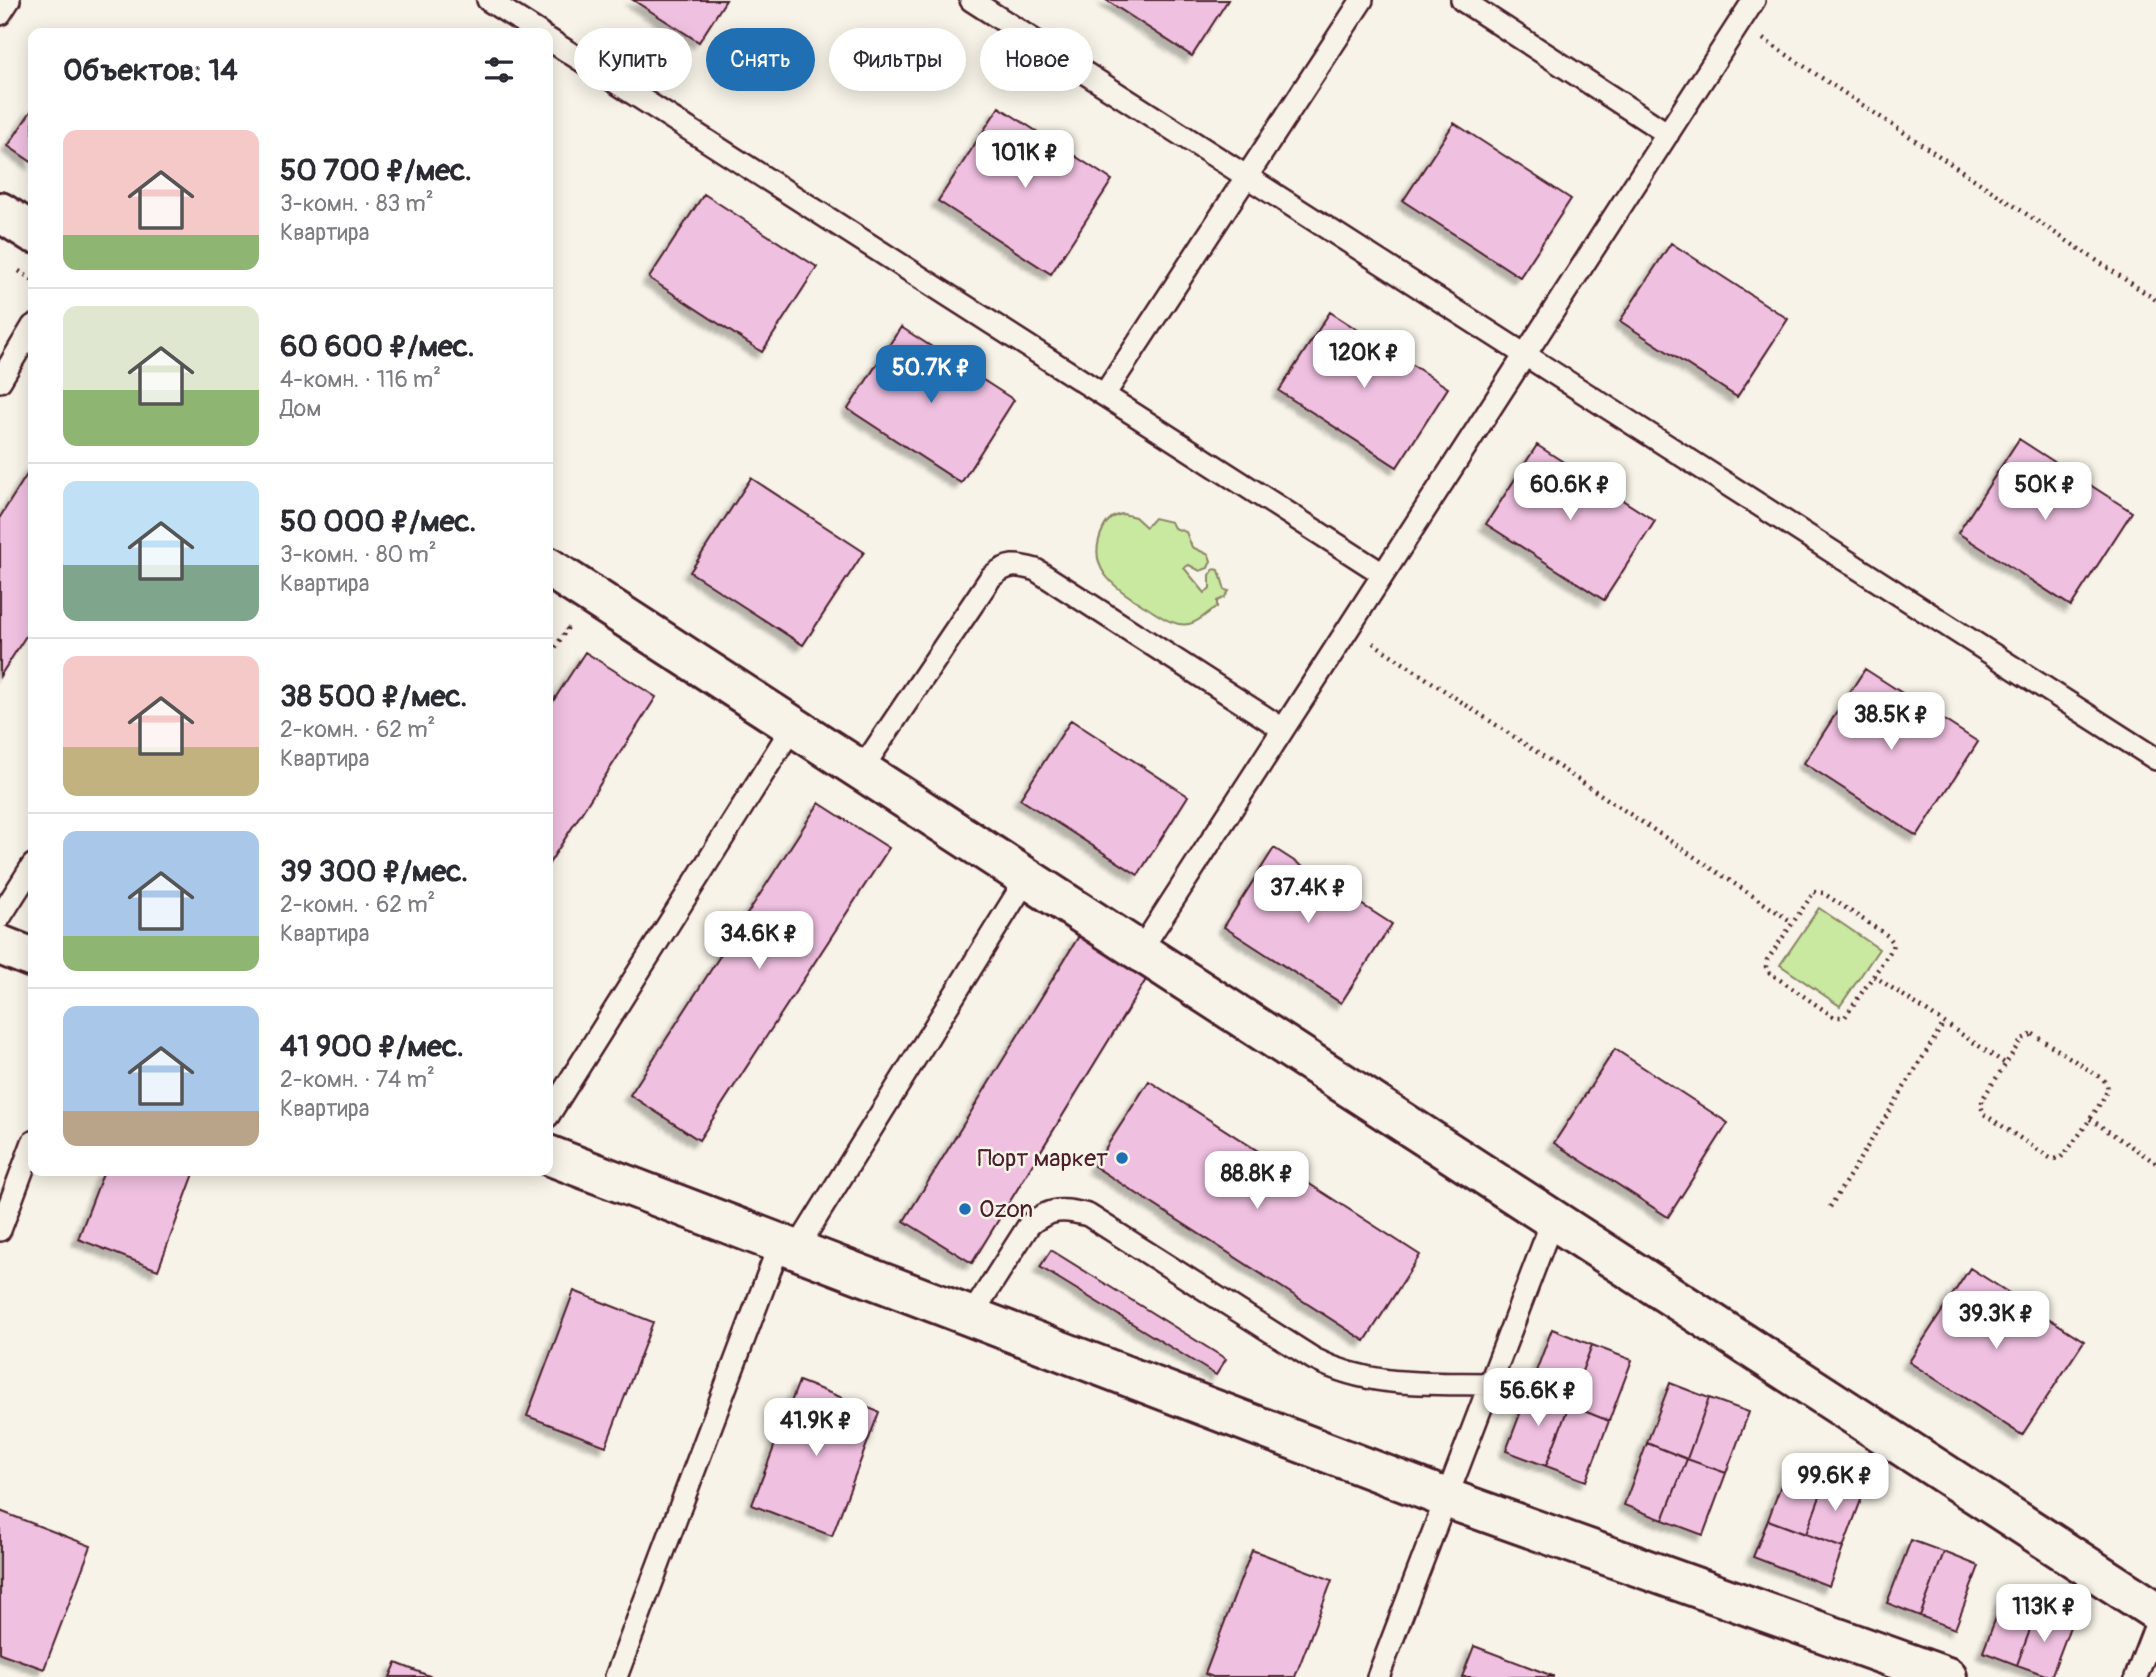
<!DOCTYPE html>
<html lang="ru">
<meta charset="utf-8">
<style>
:root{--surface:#fff;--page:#f7f7f7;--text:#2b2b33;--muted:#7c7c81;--line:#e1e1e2;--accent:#1f6fb2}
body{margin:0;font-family:Pangolin,sans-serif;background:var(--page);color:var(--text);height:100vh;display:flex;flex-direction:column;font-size:26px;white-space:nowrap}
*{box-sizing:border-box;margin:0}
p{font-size:23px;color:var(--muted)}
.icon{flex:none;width:38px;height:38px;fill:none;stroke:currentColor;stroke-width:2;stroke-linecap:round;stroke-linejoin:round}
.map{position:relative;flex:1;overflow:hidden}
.panel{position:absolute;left:28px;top:28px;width:525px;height:1148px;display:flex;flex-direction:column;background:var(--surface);border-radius:14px;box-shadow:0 4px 18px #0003}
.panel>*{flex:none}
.top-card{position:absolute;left:574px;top:28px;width:665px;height:63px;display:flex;gap:14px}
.price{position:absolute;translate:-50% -60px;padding:0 16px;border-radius:14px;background:#fff;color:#222;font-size:23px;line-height:46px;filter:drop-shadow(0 2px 4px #0008)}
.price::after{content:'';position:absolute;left:50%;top:42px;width:21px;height:16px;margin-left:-10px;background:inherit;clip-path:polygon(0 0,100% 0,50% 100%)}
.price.current{background:var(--accent);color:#fff}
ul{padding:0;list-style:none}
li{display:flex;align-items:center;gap:21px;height:175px;padding:0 35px}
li+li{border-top:2px solid var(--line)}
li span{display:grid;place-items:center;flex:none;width:196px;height:140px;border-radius:14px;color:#555}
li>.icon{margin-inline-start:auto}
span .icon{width:84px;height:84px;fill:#fffc;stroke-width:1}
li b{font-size:30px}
h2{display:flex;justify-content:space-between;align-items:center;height:84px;padding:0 35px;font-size:30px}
.pill{padding:0 24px;border-radius:32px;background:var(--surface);box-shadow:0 4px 18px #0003;font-size:24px;line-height:63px}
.pill.current{background:var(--accent);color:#fff}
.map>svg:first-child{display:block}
.green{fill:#c9e8a0;stroke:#8a8466;stroke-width:2}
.building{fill:#f0c0e1;stroke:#4a1f2b;stroke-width:2;filter:url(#shadow)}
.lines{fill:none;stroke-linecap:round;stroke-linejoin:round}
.service-casing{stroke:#4a1f2b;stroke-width:26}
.minor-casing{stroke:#4a1f2b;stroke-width:44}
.path{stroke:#4a1f2b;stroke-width:4.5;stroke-dasharray:2 5;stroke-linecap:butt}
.service{stroke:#f7f3e8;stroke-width:21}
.minor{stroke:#f7f3e8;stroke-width:38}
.poi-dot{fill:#1f6fb2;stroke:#f7f3e8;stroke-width:2.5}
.labels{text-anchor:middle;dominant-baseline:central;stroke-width:5;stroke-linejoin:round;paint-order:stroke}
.poi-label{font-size:24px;fill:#4a1f2b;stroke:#f7f3e8;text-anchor:end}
</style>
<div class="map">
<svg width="2156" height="1677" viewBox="0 0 2156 1677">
<defs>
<filter id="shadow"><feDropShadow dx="-6" dy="6" stdDeviation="2" flood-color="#0004"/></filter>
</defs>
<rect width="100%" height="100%" fill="#f7f3e8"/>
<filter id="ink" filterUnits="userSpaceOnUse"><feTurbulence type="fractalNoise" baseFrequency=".0143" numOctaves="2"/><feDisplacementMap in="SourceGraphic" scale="14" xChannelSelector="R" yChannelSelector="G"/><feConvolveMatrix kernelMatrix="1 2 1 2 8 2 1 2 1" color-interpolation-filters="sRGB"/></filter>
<g filter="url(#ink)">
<path class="green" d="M 1123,514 L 1135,517 L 1146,527 L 1154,518 L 1171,522 L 1174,528 L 1186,532 L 1192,547 L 1209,555 L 1211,561 L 1208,568 L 1200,571 L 1189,565 L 1184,568 L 1205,593 L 1210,588 L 1210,575 L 1214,569 L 1219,570 L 1225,590 L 1229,591 L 1224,598 L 1217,601 L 1217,607 C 1207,612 1200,622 1189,624 C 1172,627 1158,614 1144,606 C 1116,588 1084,569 1103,529 C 1107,520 1113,515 1123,514 Z
M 1819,908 L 1879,949 L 1840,1006 L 1780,965 Z"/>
<path class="building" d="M 633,0 L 726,0 L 699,42 Z
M 1106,0 L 1228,0 L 1192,56 Z
M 999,107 L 1112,180 L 1051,274 L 938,201 Z
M 33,108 L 33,163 L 8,146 Z
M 1454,123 L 1571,199 L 1520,277 L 1403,201 Z
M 704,194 L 817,267 L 762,352 L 649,278 Z
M 1671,243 L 1788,319 L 1737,397 L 1620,321 Z
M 1330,312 L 1448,388 L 1397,467 L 1279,391 Z
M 901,327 L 1014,400 L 961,483 L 848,409 Z
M 2019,439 L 2132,512 L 2071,606 L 1958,533 Z
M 1537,445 L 1655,521 L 1604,600 L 1486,524 Z
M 33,465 L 33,625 L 0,676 L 0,517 Z
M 751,478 L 864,552 L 803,645 L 690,572 Z
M 585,652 L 656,697 L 548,865 L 548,709 Z
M 1865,669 L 1978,742 L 1917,836 L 1804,763 Z
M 1071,720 L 1188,796 L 1138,875 L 1020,799 Z
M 819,803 L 889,848 L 699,1140 L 630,1095 Z
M 1274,848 L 1392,924 L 1341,1003 L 1224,927 Z
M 1079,936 L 1147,978 L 972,1263 L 904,1221 Z
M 1615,1049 L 1728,1123 L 1668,1217 L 1554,1143 Z
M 1149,1081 L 1420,1255 L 1365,1341 L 1094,1166 Z
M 104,1171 L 195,1171 L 158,1270 L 78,1239 Z
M 1051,1250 L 1226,1359 L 1216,1375 L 1040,1267 Z
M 1970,1268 L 2084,1341 L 2022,1435 L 1909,1362 Z
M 574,1291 L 653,1322 L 606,1446 L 527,1416 Z
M 1552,1329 L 1592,1345 L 1569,1405 L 1529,1390 Z
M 1592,1345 L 1632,1360 L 1609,1421 L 1569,1405 Z
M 799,1381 L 879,1412 L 832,1536 L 752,1505 Z
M 1670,1383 L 1709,1398 L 1687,1459 L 1647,1443 Z
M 1529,1390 L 1569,1405 L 1546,1466 L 1506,1451 Z
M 1709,1398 L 1749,1412 L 1726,1473 L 1687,1459 Z
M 1569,1405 L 1609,1421 L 1586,1481 L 1546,1466 Z
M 1647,1443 L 1687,1459 L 1663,1520 L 1624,1505 Z
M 1687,1459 L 1726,1473 L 1703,1535 L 1663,1520 Z
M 1789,1464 L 1827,1478 L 1806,1534 L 1768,1520 Z
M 1827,1478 L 1864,1492 L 1843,1548 L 1806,1534 Z
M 0,1511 L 91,1546 L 44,1669 L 0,1653 Z
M 1768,1520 L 1843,1548 L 1829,1586 L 1753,1557 Z
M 1911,1540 L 1944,1552 L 1920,1616 L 1887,1603 Z
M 1252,1550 L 1332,1580 L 1295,1677 L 1213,1677 L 1205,1674 Z
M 1944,1552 L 1979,1566 L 1955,1629 L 1920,1616 Z
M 2003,1599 L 2037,1611 L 2017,1665 L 1983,1652 Z
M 2037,1611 L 2071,1624 L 2051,1677 L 2017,1665 Z
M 1474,1646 L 1553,1676 L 1553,1677 L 1462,1677 Z
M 396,1663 L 432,1677 L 390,1677 Z"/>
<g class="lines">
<g class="service-casing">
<path id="service" d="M 488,0 L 540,33
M 971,0 L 2156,759
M 1362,0 L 1104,395 L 1383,574
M 1462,0 L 1668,134
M 0,14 L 9,0
M 548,39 L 1104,395
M 0,381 L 33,326
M 861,770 L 991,577 C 1008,563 1016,564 1036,570 L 1283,729
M 0,917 L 33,865
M 1140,951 L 1754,0
M 548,1116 L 793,726
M 0,1230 L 33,1142
M 796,1250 L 1027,878
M 971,1316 L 1029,1225 C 1049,1208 1064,1208 1088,1215 L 1314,1359 C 1371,1388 1428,1383 1490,1384
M 616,1677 L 780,1243
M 1378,1677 L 1553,1219
M 2136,1677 L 2156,1625"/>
</g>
<g class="minor-casing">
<path id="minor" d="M 0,212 L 33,233
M 548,567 L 2156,1611
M 0,945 L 33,958
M 548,1155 L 1446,1498 L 1947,1677"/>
</g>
<path class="path" d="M 1763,39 L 2156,300
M 19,271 L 33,280
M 1373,643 L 1792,922
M 548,659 L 567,629 L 563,626
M 1814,892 L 1823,893 L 1888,936 L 1893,942 L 1892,949 L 1845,1017 L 1834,1017 L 1770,973 L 1766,967 L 1767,960 Z
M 1874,976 L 2006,1064
M 2033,1034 L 2103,1079 C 2106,1083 2108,1084 2107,1090 C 2106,1098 2067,1154 2059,1159 L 2050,1158 L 1984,1114 L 1981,1106 L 1983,1098 L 2022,1039 Z
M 2090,1119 L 2156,1163
M 1830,1207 L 1944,1023"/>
<use href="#service" class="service"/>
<use href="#minor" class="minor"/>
</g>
</g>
<g class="poi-dot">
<circle cx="1122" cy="1158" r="7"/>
<circle cx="965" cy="1209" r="7"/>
</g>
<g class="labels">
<g class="poi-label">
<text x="1108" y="1158">Порт маркет</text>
<text x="979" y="1209" text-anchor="start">Ozon</text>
</g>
</g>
</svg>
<b class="price" style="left:1025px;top:190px">101K ₽</b>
<b class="price" style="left:1364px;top:390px">120K ₽</b>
<b class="price current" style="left:931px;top:405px">50.7K ₽</b>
<b class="price" style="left:1570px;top:522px">60.6K ₽</b>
<b class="price" style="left:2045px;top:522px">50K ₽</b>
<b class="price" style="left:1891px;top:752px">38.5K ₽</b>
<b class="price" style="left:1308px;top:925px">37.4K ₽</b>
<b class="price" style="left:759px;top:971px">34.6K ₽</b>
<b class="price" style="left:1257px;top:1211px">88.8K ₽</b>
<b class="price" style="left:1996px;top:1351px">39.3K ₽</b>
<b class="price" style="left:1538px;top:1428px">56.6K ₽</b>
<b class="price" style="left:816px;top:1458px">41.9K ₽</b>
<b class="price" style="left:1835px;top:1513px">99.6K ₽</b>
<b class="price" style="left:2044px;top:1644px">113K ₽</b>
<div class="top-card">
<a class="pill">Купить</a>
<a class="pill current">Снять</a>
<a class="pill">Фильтры</a>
<a class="pill">Новое</a>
</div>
<section class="panel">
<h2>Объектов: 14<svg class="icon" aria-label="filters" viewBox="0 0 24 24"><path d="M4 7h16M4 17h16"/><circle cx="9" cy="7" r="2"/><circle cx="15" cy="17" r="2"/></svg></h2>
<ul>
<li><span style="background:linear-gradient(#f6c9c9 75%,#8fb573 0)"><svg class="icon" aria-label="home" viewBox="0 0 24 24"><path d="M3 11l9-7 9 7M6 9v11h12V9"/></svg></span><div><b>50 700 ₽/мес.</b><p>3-комн. · 83 m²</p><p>Квартира</p></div></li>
<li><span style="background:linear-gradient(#dfe7d0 60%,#8fb573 0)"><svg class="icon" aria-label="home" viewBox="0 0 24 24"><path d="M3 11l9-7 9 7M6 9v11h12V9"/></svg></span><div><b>60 600 ₽/мес.</b><p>4-комн. · 116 m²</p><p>Дом</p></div></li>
<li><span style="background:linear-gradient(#bfe0f5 60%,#7fa58c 0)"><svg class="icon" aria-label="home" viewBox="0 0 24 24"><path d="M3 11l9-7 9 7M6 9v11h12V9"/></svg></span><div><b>50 000 ₽/мес.</b><p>3-комн. · 80 m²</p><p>Квартира</p></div></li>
<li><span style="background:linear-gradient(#f6c9c9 65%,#c2b280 0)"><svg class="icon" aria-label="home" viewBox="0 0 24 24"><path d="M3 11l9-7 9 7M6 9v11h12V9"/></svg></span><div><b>38 500 ₽/мес.</b><p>2-комн. · 62 m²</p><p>Квартира</p></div></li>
<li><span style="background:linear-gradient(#a9c7e8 75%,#8fb573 0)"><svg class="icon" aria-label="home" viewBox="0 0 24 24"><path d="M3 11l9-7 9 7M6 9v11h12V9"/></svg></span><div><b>39 300 ₽/мес.</b><p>2-комн. · 62 m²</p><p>Квартира</p></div></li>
<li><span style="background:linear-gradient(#a9c7e8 75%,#b9a48a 0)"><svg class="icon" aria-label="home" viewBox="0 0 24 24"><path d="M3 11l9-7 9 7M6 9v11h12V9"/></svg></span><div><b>41 900 ₽/мес.</b><p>2-комн. · 74 m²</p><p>Квартира</p></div></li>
</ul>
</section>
</div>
